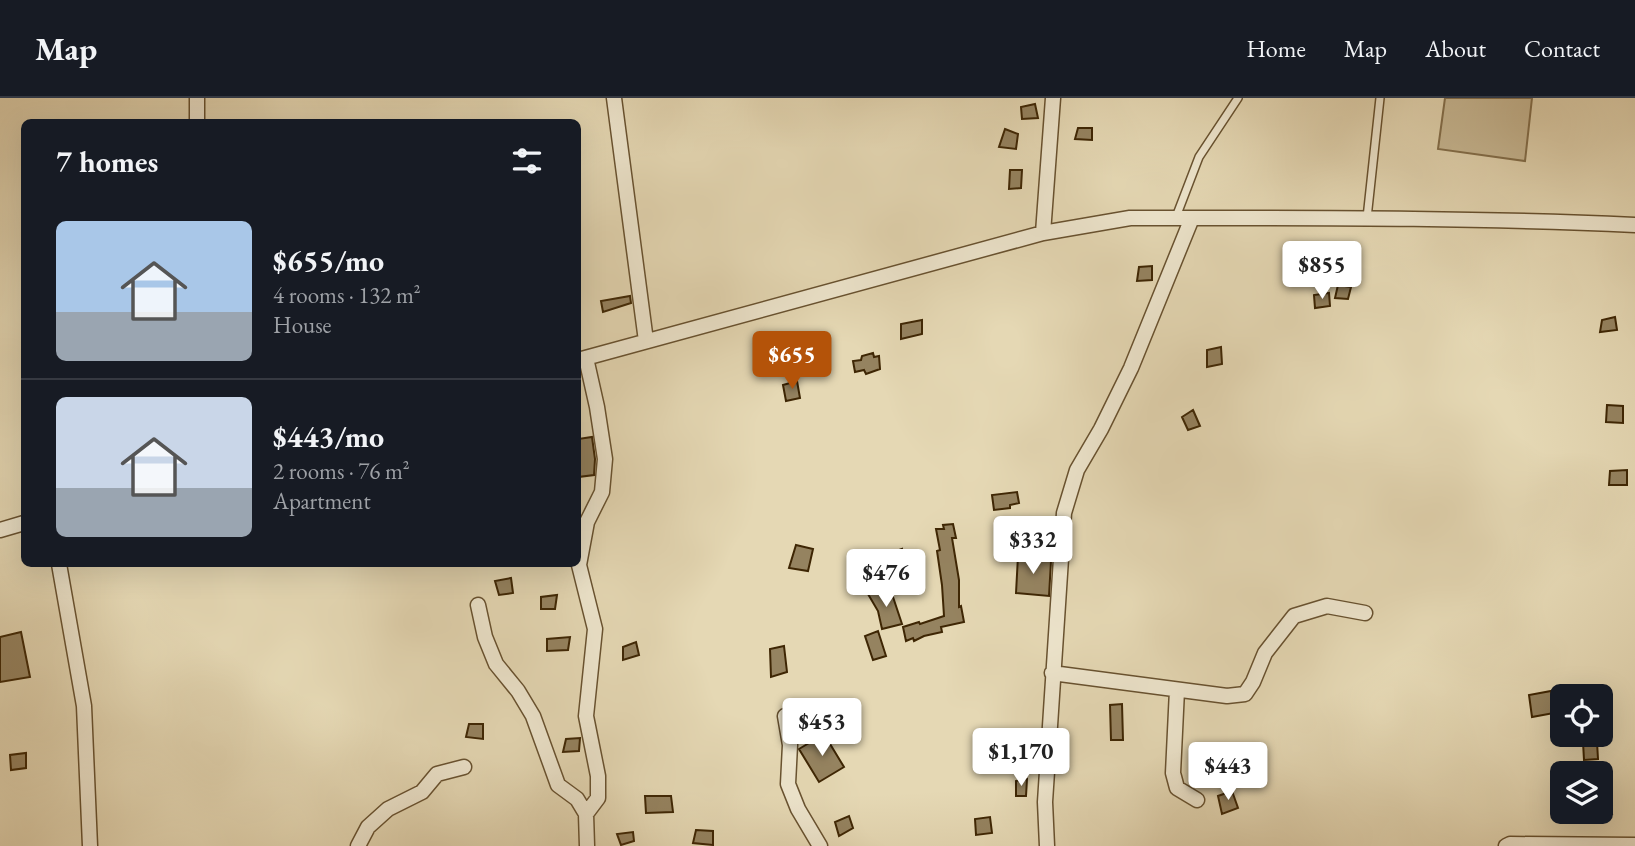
<!DOCTYPE html>
<meta charset="utf-8">
<style>
:root{--surface:#171b24;--page:#242831;--text:#f1f3f6;--muted:#9ea1a6;--line:#363941;--accent:#b45309}
body{margin:0;font-family:"EB Garamond",serif;background:var(--page);color:var(--text);height:100vh;display:flex;flex-direction:column;font-size:26px;white-space:nowrap}
*{box-sizing:border-box;margin:0}
p{font-size:23px;color:var(--muted)}
.icon{flex:none;width:38px;height:38px;fill:none;stroke:currentColor;stroke-width:2;stroke-linecap:round;stroke-linejoin:round}
.map{position:relative;flex:1;overflow:hidden}
.side{position:absolute;left:21px;top:21px;width:560px;height:448px;display:flex;flex-direction:column;background:var(--surface);border-radius:10px;box-shadow:0 7px 28px #0002}
.side>*{flex:none}
.fabs{position:absolute;left:1550px;top:586px;display:grid;gap:14px}
.fabs a{display:grid;place-items:center;width:63px;height:63px;border-radius:10px;background:var(--surface);box-shadow:0 7px 28px #0002;font-size:35px}
.price{position:absolute;translate:-50% -60px;padding:0 16px;border-radius:7px;background:#fff;color:#222;font-size:23px;line-height:46px;filter:drop-shadow(0 2px 4px #0008)}
.price::after{content:'';position:absolute;left:50%;top:42px;width:21px;height:16px;margin-left:-10px;background:inherit;clip-path:polygon(0 0,100% 0,50% 100%)}
.price.on{background:var(--accent);color:#fff}
ul{padding:0;list-style:none}
li{display:flex;align-items:center;gap:21px;height:175px;padding:0 35px}
li+li{border-top:2px solid var(--line)}
li span{display:grid;place-items:center;flex:none;width:196px;height:140px;border-radius:10px;color:#555}
li>.icon{margin-inline-start:auto}
span .icon{width:84px;height:84px;fill:#fffc;stroke-width:1}
li b{font-size:30px}
h2{display:flex;justify-content:space-between;align-items:center;height:84px;padding:0 35px;font-size:30px}
header{display:flex;align-items:center;gap:42px;box-sizing:border-box;height:98px;padding:0 35px;background:var(--surface);border-bottom:2px solid var(--line)}
header strong{font-size:33px}
nav{display:flex;gap:38px;margin-inline-start:auto;font-size:24px}
.map>svg:first-child{display:block}
.green{fill:#c9ba96;stroke:#84704d;stroke-width:2}
.building{fill:#958360;stroke:#3e2604;stroke-width:2}
.lines{fill:none;stroke-linecap:round;stroke-linejoin:round}
.lane-casing{stroke:#685230;stroke-width:10}
.street-casing{stroke:#685230;stroke-width:17}
.lane{stroke:#eee6ce;stroke-width:7}
.street{stroke:#eee6ce;stroke-width:14}
</style>
<header>
<strong>Map</strong>
<nav><a>Home</a><a>Map</a><a>About</a><a>Contact</a></nav>
</header>
<div class="map">
<svg width="1635" height="748" viewBox="0 0 1635 748">
<rect width="100%" height="100%" fill="#e5d8b4"/>
<filter id="stains"><feTurbulence type="fractalNoise" baseFrequency=".00286" numOctaves="4"/><feColorMatrix values="0 0 0 0 .2 0 0 0 0 .09 0 0 0 0 .02 0 0 0 .5 -.17"/></filter>
<radialGradient id="worn" r=".72"><stop offset=".6" stop-color="#630" stop-opacity="0"/><stop offset="1" stop-color="#630" stop-opacity=".3"/></radialGradient>
<path class="green" d="M 1445,0 L 1532,0 L 1525,63 L 1438,51 Z"/>
<path class="building" d="M 1035,6 L 1038,20 L 1022,21 L 1021,9 Z
M 1078,30 L 1092,30 L 1092,42 L 1075,41 Z
M 1005,31 L 1018,36 L 1016,51 L 999,49 Z
M 1010,72 L 1022,72 L 1021,90 L 1009,91 Z
M 1152,168 L 1152,182 L 1137,183 L 1139,169 Z
M 1338,187 L 1351,189 L 1348,201 L 1335,200 Z
M 1329,195 L 1330,208 L 1315,210 L 1314,197 Z
M 630,198 L 631,205 L 603,214 L 601,203 Z
M 1615,219 L 1617,232 L 1600,234 L 1602,222 Z
M 922,222 L 922,236 L 901,241 L 901,226 Z
M 1221,249 L 1222,266 L 1207,269 L 1207,252 Z
M 873,255 L 874,259 L 879,258 L 880,271 L 866,276 L 864,272 L 855,274 L 853,263 L 861,262 L 862,258 Z
M 797,283 L 800,300 L 786,303 L 783,287 Z
M 1607,307 L 1623,308 L 1623,325 L 1606,324 Z
M 1193,312 L 1200,328 L 1188,332 L 1182,319 Z
M 592,339 L 595,361 L 594,377 L 578,379 L 578,341 Z
M 1627,372 L 1627,387 L 1609,387 L 1610,373 Z
M 1017,394 L 1019,405 L 1010,407 L 1010,410 L 994,412 L 992,397 Z
M 953,426 L 956,440 L 952,440 L 959,482 L 959,509 L 961,508 L 964,524 L 941,529 L 942,534 L 924,538 L 914,543 L 913,540 L 906,543 L 903,529 L 919,524 L 920,526 L 944,518 L 942,487 L 937,453 L 940,452 L 936,431 L 944,431 L 943,427 Z
M 796,447 L 813,451 L 808,473 L 789,470 Z
M 902,451 L 903,466 L 890,471 L 888,456 Z
M 1018,458 L 1051,463 L 1049,498 L 1016,495 Z
M 863,462 L 871,488 L 859,490 L 851,466 Z
M 511,480 L 513,495 L 499,497 L 495,483 Z
M 891,493 L 902,526 L 882,531 L 878,513 L 868,496 Z
M 557,497 L 555,511 L 541,511 L 541,499 Z
M 878,533 L 886,558 L 873,562 L 865,538 Z
M 21,534 L 30,579 L 0,584 L 0,539 Z
M 570,539 L 568,552 L 547,553 L 547,541 Z
M 636,544 L 639,557 L 623,562 L 623,549 Z
M 784,548 L 787,574 L 771,579 L 770,551 Z
M 1551,593 L 1554,615 L 1532,619 L 1529,597 Z
M 1122,606 L 1123,642 L 1111,642 L 1110,607 Z
M 469,626 L 483,626 L 483,641 L 466,639 Z
M 824,636 L 844,669 L 819,684 L 799,651 Z
M 580,640 L 579,653 L 563,654 L 566,641 Z
M 1583,644 L 1597,644 L 1598,661 L 1584,662 Z
M 26,655 L 26,670 L 11,672 L 10,657 Z
M 1027,681 L 1026,698 L 1016,698 L 1016,683 Z
M 1605,687 L 1612,716 L 1601,718 L 1601,688 Z
M 1232,693 L 1238,710 L 1222,716 L 1218,698 Z
M 645,698 L 671,698 L 673,714 L 646,715 Z
M 849,718 L 853,730 L 839,738 L 835,724 Z
M 990,719 L 992,735 L 976,737 L 975,721 Z
M 696,732 L 713,733 L 713,747 L 693,745 Z
M 633,734 L 634,743 L 621,747 L 617,736 Z"/>
<g class="lines">
<g class="lane-casing">
<path id="lane" d="M 1176,119 L 1199,59 L 1238,0
M 1367,120 L 1380,0"/>
</g>
<g class="street-casing">
<path id="street" d="M 614,0 L 646,243
M 197,24 L 197,0
M 1043,135 L 1053,0
M 586,260 L 597,309 L 605,361 L 602,394 L 587,424 L 579,467 L 595,531 L 586,618 L 598,678 L 598,700 L 586,716
M 578,262 L 1043,135 L 1130,120 L 1192,120
M 0,432 L 24,425
M 59,466 L 84,608 L 90,748
M 478,507 L 485,539 L 496,566 L 518,593 L 533,618 L 558,687 L 577,701 L 586,716 L 587,748
M 1052,575 L 1227,598 L 1245,596 L 1253,584 L 1265,555 L 1294,518 L 1327,508 L 1365,515
M 1177,592 L 1173,675 L 1177,690 L 1197,702
M 785,618 L 790,647 L 788,686 L 798,711 L 820,748
M 358,748 L 368,729 L 388,711 L 422,694 L 437,676 L 464,669
M 1047,748 L 1045,704 L 1064,415 L 1077,372 L 1101,331 L 1131,270 L 1192,120 C 1340,120 1487,120 1635,127
M 1506,748 L 1510,746 L 1635,747"/>
</g>
<use href="#lane" class="lane"/>
<use href="#street" class="street"/>
</g>
<rect width="100%" height="100%" filter="url(#stains)"/>
<rect width="100%" height="100%" fill="url(#worn)"/>
</svg>
<div class="fabs">
<a><svg class="icon" aria-label="locate" viewBox="0 0 24 24"><circle cx="12" cy="12" r="6"/><path d="M12 2v4M12 18v4M2 12h4M18 12h4"/></svg></a>
<a><svg class="icon" aria-label="layers" viewBox="0 0 24 24"><path d="M12 4l9 5-9 5-9-5zM3 14l9 5 9-5"/></svg></a>
</div>
<b class="price" style="left:1322px;top:203px">$855</b>
<b class="price on" style="left:792px;top:293px">$655</b>
<b class="price" style="left:1033px;top:478px">$332</b>
<b class="price" style="left:886px;top:511px">$476</b>
<b class="price" style="left:822px;top:660px">$453</b>
<b class="price" style="left:1021px;top:690px">$1,170</b>
<b class="price" style="left:1228px;top:704px">$443</b>
<section class="side">
<h2>7 homes<svg class="icon" aria-label="filters" viewBox="0 0 24 24"><path d="M4 7h16M4 17h16"/><circle cx="9" cy="7" r="2"/><circle cx="15" cy="17" r="2"/></svg></h2>
<ul>
<li><span style="background:linear-gradient(#a9c7e8 65%,#9aa5b1 0)"><svg class="icon" aria-label="home" viewBox="0 0 24 24"><path d="M3 11l9-7 9 7M6 9v11h12V9"/></svg></span><div><b>$655/mo</b><p>4 rooms · 132 m²</p><p>House</p></div></li>
<li><span style="background:linear-gradient(#c9d6e8 65%,#9aa5b1 0)"><svg class="icon" aria-label="home" viewBox="0 0 24 24"><path d="M3 11l9-7 9 7M6 9v11h12V9"/></svg></span><div><b>$443/mo</b><p>2 rooms · 76 m²</p><p>Apartment</p></div></li>
</ul>
</section>
</div>
